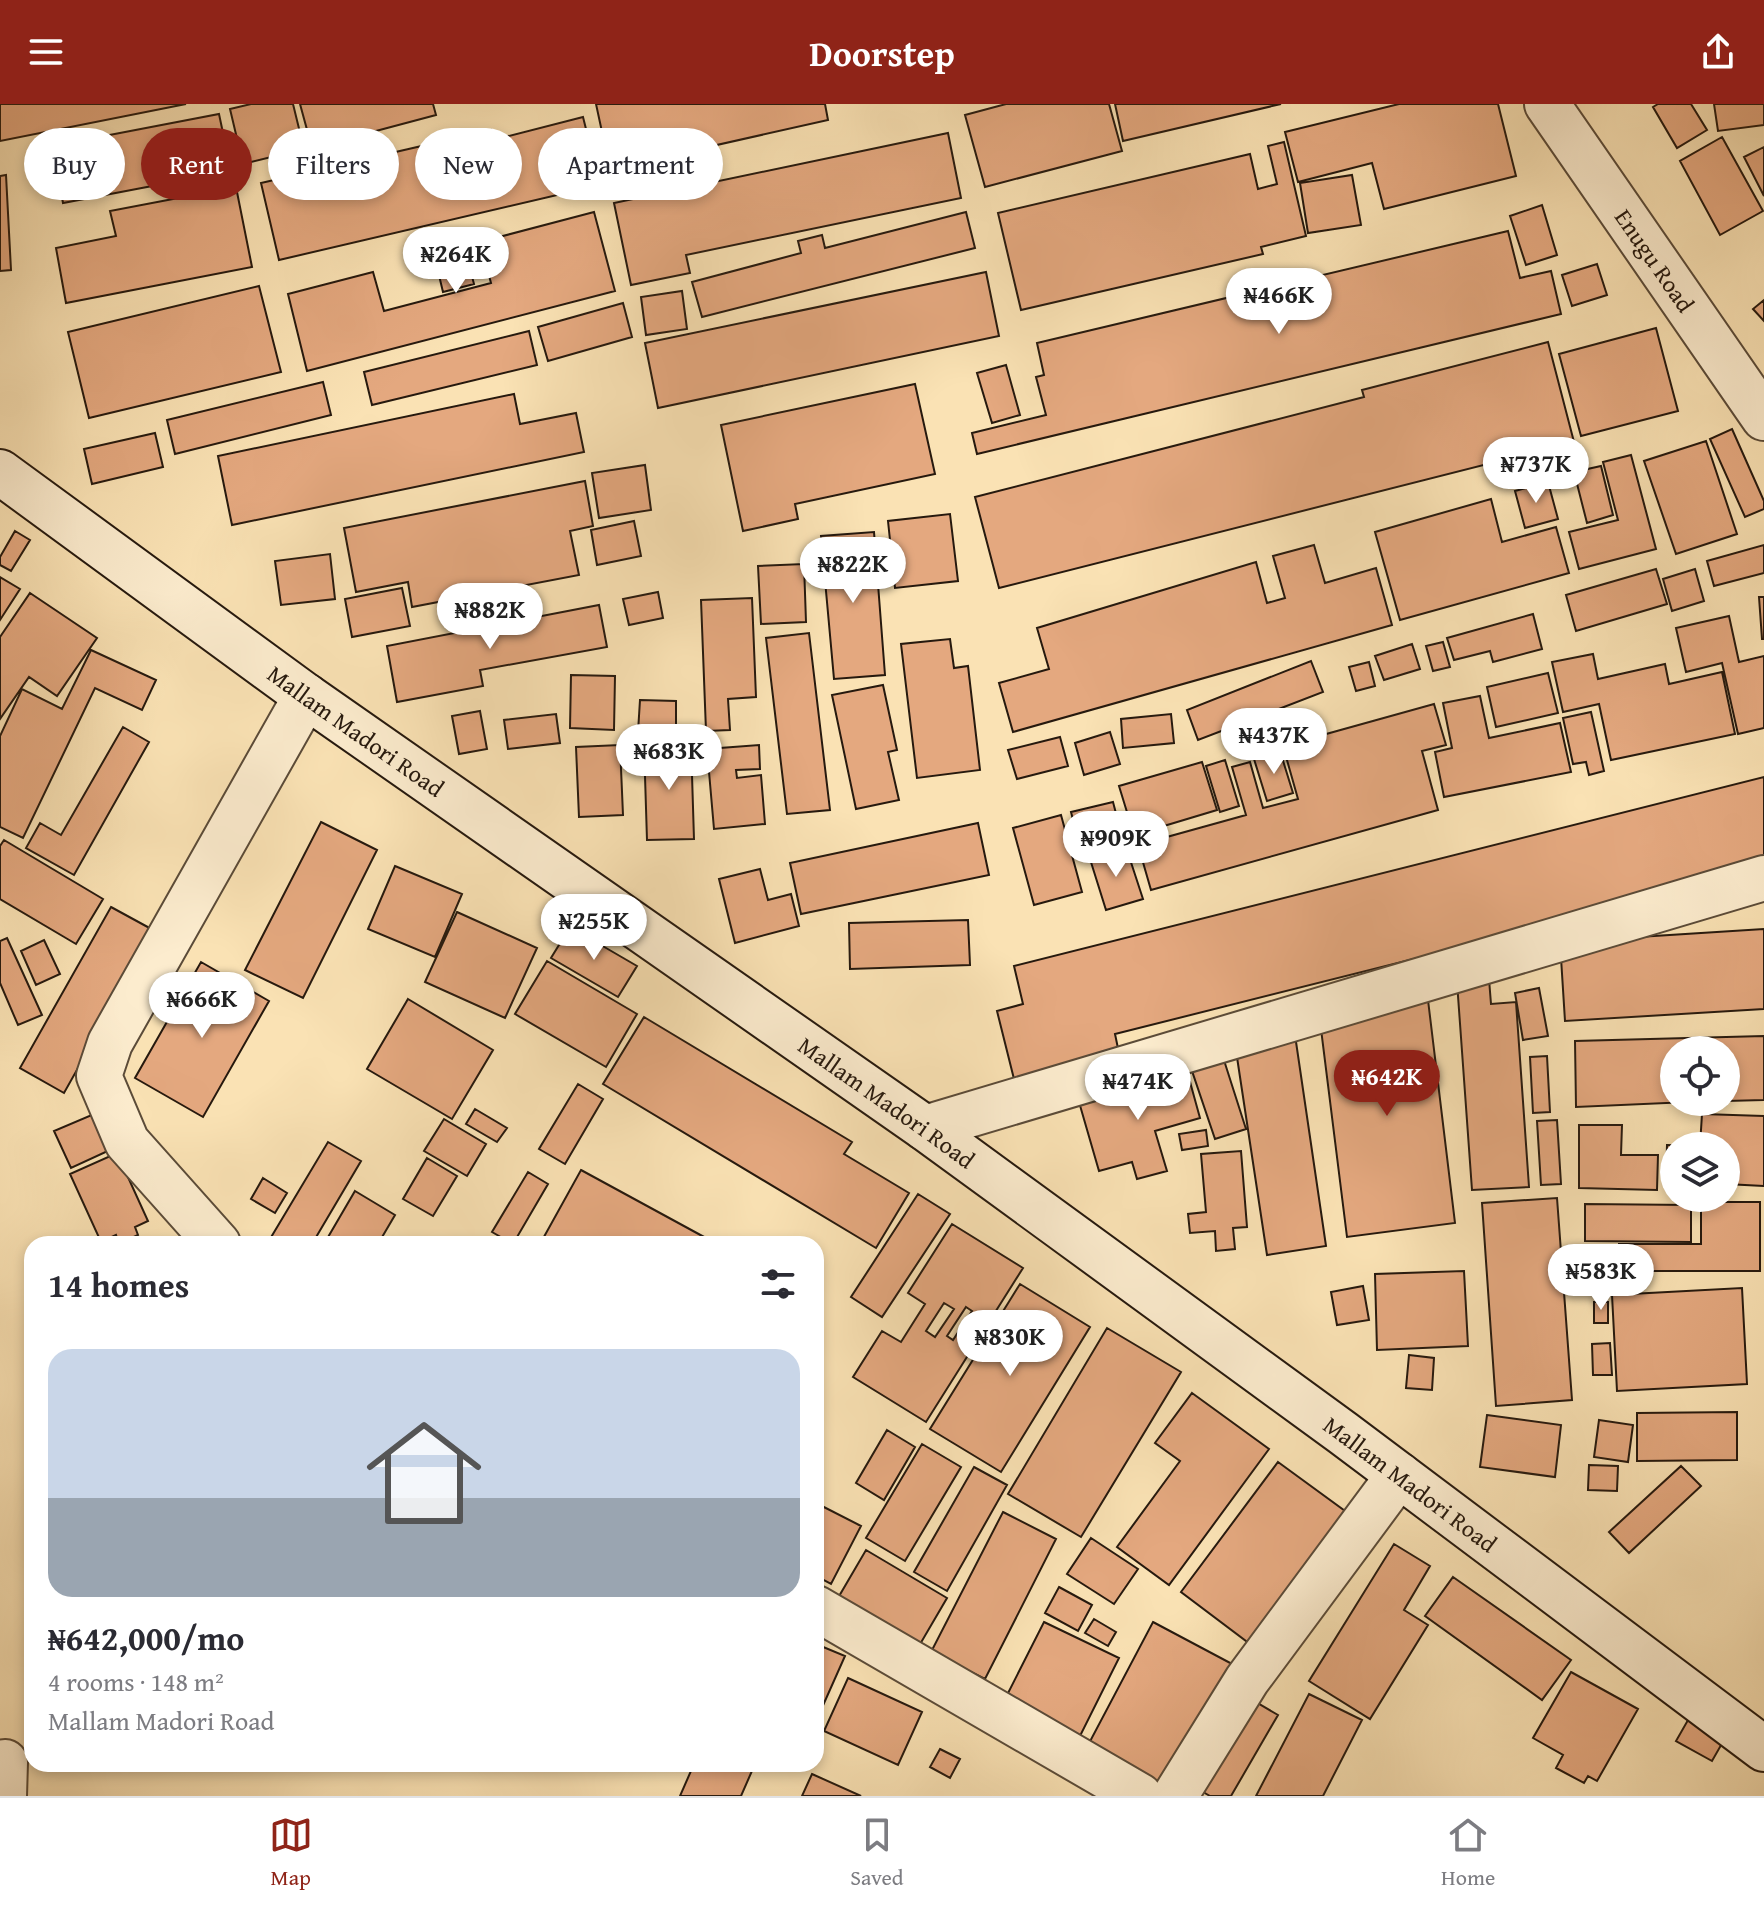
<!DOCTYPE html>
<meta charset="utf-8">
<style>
:root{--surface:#fff;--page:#f7f7f7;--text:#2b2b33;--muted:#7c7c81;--line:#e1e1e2;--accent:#8f2418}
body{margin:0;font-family:"Gentium Book Plus",serif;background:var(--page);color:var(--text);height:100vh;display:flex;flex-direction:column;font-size:30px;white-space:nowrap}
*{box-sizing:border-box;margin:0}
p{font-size:26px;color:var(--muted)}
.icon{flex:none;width:44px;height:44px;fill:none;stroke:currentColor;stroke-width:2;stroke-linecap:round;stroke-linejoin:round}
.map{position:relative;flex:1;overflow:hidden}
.drawer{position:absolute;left:24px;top:1132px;width:800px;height:536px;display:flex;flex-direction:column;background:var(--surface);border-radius:24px;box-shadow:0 4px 12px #0003}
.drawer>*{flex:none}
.hud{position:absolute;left:24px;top:24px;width:800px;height:72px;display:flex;gap:16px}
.fabs{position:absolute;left:1660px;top:932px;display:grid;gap:16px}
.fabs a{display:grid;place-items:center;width:80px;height:80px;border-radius:50%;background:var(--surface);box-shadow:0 4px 12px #0003;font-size:40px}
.price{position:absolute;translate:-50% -68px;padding:0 18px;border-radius:28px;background:#fff;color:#222;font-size:26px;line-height:52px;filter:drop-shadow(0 2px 4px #0008)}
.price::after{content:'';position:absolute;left:50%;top:48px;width:24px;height:18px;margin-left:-12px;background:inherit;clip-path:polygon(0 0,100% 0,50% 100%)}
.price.current{background:var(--accent);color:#fff}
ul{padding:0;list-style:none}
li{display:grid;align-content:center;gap:16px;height:424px;padding:0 24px}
li span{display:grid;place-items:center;height:248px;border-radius:24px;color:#555}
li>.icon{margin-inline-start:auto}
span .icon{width:144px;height:144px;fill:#fffc;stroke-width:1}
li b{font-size:34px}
h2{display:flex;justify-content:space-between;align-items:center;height:96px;padding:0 24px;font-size:34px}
.tag{padding:0 28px;border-radius:36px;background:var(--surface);box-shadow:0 4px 12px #0003;font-size:28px;line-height:72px}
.tag.current{background:var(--accent);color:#fff}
header{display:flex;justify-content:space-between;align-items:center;height:104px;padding:0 24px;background:var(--accent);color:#fff;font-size:36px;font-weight:800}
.dock{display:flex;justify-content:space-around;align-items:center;height:112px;border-top:2px solid var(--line);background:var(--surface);font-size:22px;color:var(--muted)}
.dock a{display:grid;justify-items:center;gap:4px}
.dock .current{color:var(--accent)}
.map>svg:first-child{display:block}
.building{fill:#e4a87f;stroke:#26190e;stroke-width:2;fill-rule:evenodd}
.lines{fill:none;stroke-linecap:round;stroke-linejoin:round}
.street-casing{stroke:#5b4b38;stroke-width:48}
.secondary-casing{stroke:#26190e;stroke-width:48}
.street{stroke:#fcecce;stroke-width:44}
.secondary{stroke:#fcecce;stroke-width:44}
.labels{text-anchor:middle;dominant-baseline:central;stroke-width:7;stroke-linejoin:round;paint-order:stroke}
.street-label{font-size:24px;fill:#26190e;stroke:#fcecce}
</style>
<header><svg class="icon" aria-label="menu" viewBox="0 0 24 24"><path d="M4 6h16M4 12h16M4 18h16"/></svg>Doorstep<svg class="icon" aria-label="share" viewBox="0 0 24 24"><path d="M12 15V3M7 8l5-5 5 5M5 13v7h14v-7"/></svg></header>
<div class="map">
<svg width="1764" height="1692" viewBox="0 0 1764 1692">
<rect width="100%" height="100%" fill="#fae2b4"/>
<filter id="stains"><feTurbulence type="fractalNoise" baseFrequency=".0025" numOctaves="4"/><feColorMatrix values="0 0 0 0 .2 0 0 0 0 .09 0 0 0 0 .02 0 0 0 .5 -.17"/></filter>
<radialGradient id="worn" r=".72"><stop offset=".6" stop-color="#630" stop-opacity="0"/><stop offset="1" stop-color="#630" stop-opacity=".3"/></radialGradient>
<path class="building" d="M 0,0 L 186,0 L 0,37 Z
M 251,0 L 293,0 L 304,45 L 243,60 L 230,5 Z
M 300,0 L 433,0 L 436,11 L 312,44 Z
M 596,0 L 825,0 L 828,16 L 610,65 Z
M 1006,0 L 1109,0 L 1122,47 L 985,83 L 965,11 Z
M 1115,0 L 1281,0 L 1123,37 Z
M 1399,0 L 1498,0 L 1516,72 L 1384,105 L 1372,59 L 1298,78 L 1285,28 Z
M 1658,0 L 1691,0 L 1707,26 L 1677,44 L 1653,3 Z
M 1714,0 L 1764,0 L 1764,21 L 1718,27 Z
M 219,10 L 231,67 L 63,99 L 52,42 Z
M 583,13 L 600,81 L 279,156 L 261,79 L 491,26 L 493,36 Z
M 948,29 L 961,94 L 686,151 L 690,169 L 631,181 L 614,99 Z
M 1722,33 L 1763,107 L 1720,131 L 1680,57 Z
M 1284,38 L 1306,132 L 1261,143 L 1263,150 L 1021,206 L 998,109 L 1250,50 L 1258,85 L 1277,80 L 1268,42 Z
M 1764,43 L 1764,92 L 1744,53 Z
M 6,71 L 11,166 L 0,167 L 0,72 Z
M 1352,71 L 1361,121 L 1308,129 L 1300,79 Z
M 236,83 L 252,163 L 66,199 L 56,144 L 116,132 L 110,107 Z
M 1542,101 L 1557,151 L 1526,161 L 1510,112 Z
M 594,108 L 615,187 L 307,267 L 288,190 L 373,168 L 384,207 L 491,179 L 480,138 Z
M 966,108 L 975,144 L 702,213 L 692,178 L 801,149 L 798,137 L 822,131 L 825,144 Z
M 1508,127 L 1520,174 L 1551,167 L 1561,210 L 977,350 L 972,329 L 1046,311 L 1036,273 L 1044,271 L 1037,239 Z
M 463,138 L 474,180 L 443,188 L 433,146 Z
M 1597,160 L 1607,191 L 1572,202 L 1562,171 Z
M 986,168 L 999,232 L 658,304 L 645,239 Z
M 259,182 L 281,268 L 89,314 L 68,228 Z
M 682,187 L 687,225 L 646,231 L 641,193 Z
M 1764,196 L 1764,217 L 1753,205 Z
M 623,199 L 632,233 L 548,257 L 538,223 Z
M 1656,224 L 1678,307 L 1581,332 L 1559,250 Z
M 529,227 L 537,261 L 372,301 L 364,268 Z
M 1548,238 L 1574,338 L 999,484 L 975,393 L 1364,293 L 1362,286 Z
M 1006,261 L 1020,311 L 992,319 L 977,269 Z
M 323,278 L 331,311 L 175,350 L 167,316 Z
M 915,280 L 935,370 L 795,400 L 798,415 L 743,427 L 721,321 Z
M 514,290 L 520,320 L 576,309 L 584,348 L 232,421 L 218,352 Z
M 1732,325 L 1764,397 L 1764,405 L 1745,413 L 1710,335 Z
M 155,329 L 163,363 L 92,380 L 84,345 Z
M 1706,337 L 1737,430 L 1676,450 L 1644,357 Z
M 1631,351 L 1656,445 L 1579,465 L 1569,428 L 1618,416 L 1603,358 Z
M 645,361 L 651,406 L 599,414 L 592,369 Z
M 1601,362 L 1613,411 L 1587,419 L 1574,368 Z
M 585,377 L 593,422 L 570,427 L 579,471 L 412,503 L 408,478 L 356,488 L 344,424 Z
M 1548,378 L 1558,415 L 1525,424 L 1515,387 Z
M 1491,395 L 1502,438 L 1556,423 L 1569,469 L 1400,516 L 1375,428 Z
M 950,410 L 958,477 L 895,484 L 888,417 Z
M 634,417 L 641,452 L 597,461 L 591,426 Z
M 15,427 L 30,436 L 11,467 L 0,461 L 0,453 Z
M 874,428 L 885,571 L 834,575 L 821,432 Z
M 1314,441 L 1325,479 L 1376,464 L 1392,521 L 1013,628 L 999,579 L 1049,565 L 1037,524 L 1256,458 L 1267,499 L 1285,494 L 1273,452 Z
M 1764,441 L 1764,469 L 1714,482 L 1707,457 Z
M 330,450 L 335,495 L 281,501 L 275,457 Z
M 804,460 L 806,518 L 761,520 L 758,462 Z
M 1656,465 L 1667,500 L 1576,527 L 1566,491 Z
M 1695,465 L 1704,497 L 1672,507 L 1663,475 Z
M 0,473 L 20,485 L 0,516 Z
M 402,484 L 410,522 L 352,533 L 345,495 Z
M 658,488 L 663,514 L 629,521 L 623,495 Z
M 30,489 L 97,534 L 57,592 L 29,573 L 0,615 L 0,533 Z
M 1759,493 L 1764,493 L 1764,535 L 1762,535 Z
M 752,494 L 756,593 L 728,595 L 730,626 L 706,627 L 701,496 Z
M 599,501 L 607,543 L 480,566 L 483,582 L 397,598 L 387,542 Z
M 1533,510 L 1542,545 L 1493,558 L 1490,547 L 1454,556 L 1447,534 Z
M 1729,512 L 1739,558 L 1764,552 L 1764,624 L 1738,630 L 1722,559 L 1686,568 L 1676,524 Z
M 809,529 L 830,706 L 787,710 L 766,534 Z
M 950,535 L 954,564 L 968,562 L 980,666 L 917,674 L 901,540 Z
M 1443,538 L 1450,563 L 1433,567 L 1426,542 Z
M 1412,540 L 1420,565 L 1384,576 L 1375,552 Z
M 91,546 L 156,576 L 142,606 L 95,584 L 23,734 L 0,723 L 0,632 L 22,585 L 62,605 Z
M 1593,550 L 1598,575 L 1665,560 L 1669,580 L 1722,568 L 1735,630 L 1611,656 L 1599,600 L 1563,608 L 1552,558 Z
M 1311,557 L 1323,588 L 1198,636 L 1187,606 Z
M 1369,558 L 1375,582 L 1356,587 L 1349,563 Z
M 1548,569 L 1558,609 L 1496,623 L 1487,583 Z
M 571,571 L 615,572 L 614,626 L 570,624 Z
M 883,581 L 897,646 L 888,648 L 899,696 L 856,705 L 832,591 Z
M 1480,592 L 1489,634 L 1560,619 L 1571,668 L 1444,693 L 1435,648 L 1452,644 L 1443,599 Z
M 640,596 L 676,597 L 676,629 L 638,628 Z
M 1434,600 L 1446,641 L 1422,647 L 1438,706 L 1151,786 L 1138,741 L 1246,711 L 1232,663 L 1250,658 L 1263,704 L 1298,695 L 1283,642 Z
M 480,607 L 487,645 L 459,650 L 452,612 Z
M 1591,608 L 1604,667 L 1589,671 L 1586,658 L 1573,660 L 1563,614 Z
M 556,610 L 560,639 L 508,645 L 504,616 Z
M 1171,610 L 1174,639 L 1123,644 L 1121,615 Z
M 123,623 L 149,638 L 74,771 L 26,744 L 40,719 L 61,731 Z
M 1110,628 L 1120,660 L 1084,671 L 1075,639 Z
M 1060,633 L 1068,662 L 1017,675 L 1008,646 Z
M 691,639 L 694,735 L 647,736 L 644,640 Z
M 620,641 L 623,711 L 579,713 L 576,643 Z
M 759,641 L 760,665 L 736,666 L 737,674 L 761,671 L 765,720 L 714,725 L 707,645 Z
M 1280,647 L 1293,689 L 1267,697 L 1254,655 Z
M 1225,656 L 1239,702 L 1220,708 L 1206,662 Z
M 1202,658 L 1217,706 L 1134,731 L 1119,682 Z
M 1764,673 L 1764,767 L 1115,930 L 1119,949 L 1014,975 L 997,907 L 1023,900 L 1014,862 Z
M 1113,698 L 1124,740 L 1082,751 L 1071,708 Z
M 1061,711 L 1082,788 L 1034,801 L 1013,724 Z
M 321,718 L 377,746 L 303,894 L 245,866 Z
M 978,719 L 989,771 L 801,810 L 790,759 Z
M 4,736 L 103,795 L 76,840 L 0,795 L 0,742 Z
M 1126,743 L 1143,795 L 1106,806 L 1090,755 Z
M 395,762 L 462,790 L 435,853 L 368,825 Z
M 760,765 L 768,796 L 791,790 L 799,822 L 735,839 L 719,775 Z
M 111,803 L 155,827 L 64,989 L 20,964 Z
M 457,808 L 537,844 L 505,914 L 425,878 Z
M 968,816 L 970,861 L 850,865 L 849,819 Z
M 570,823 L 637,862 L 618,893 L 551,854 Z
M 1764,825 L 1764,905 L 1565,917 L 1560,838 Z
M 7,834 L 42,911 L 18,921 L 0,879 L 0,837 Z
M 44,836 L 60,870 L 36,881 L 21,847 Z
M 547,857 L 637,910 L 606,963 L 515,910 Z
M 201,858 L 269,897 L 203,1013 L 135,974 Z
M 1489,875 L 1491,900 L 1516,898 L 1529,1083 L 1472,1086 L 1457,878 Z
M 1539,884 L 1548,932 L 1523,936 L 1515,889 Z
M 408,895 L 493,946 L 452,1015 L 367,965 Z
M 1428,896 L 1455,1119 L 1347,1133 L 1319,909 Z
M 644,913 L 852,1038 L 844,1050 L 909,1089 L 876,1144 L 603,980 Z
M 1295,931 L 1326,1142 L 1267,1151 L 1235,940 Z
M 1764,932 L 1764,996 L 1726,997 L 1726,946 L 1674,946 L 1674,998 L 1689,998 L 1576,1003 L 1575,937 Z
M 1222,950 L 1246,1025 L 1215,1035 L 1190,961 Z
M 1547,952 L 1550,1008 L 1533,1009 L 1530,953 Z
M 1187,967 L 1200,1014 L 1155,1027 L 1167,1067 L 1137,1075 L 1132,1058 L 1099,1067 L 1079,998 Z
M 578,980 L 603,995 L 565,1060 L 539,1045 Z
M 475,1005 L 507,1024 L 497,1038 L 466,1020 Z
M 94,1010 L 110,1046 L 71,1064 L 54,1027 Z
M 1702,1010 L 1764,1012 L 1764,1082 L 1726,1080 L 1726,1042 L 1700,1042 Z
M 444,1015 L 486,1040 L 467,1072 L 424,1047 Z
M 1557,1016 L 1561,1080 L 1541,1081 L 1537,1017 Z
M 1579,1021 L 1622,1021 L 1621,1051 L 1658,1051 L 1657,1086 L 1579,1084 Z
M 1206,1026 L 1208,1042 L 1182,1046 L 1179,1030 Z
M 328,1038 L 361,1057 L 312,1140 L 267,1140 Z
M 1667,1041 L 1695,1042 L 1674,1042 L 1674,1078 L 1666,1078 Z
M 1241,1047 L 1247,1123 L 1233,1124 L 1235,1145 L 1216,1147 L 1215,1127 L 1190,1129 L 1188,1110 L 1206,1108 L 1201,1050 Z
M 117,1049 L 148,1117 L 135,1123 L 138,1131 L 119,1140 L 116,1131 L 101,1138 L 70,1070 Z
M 427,1054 L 457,1072 L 433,1112 L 403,1095 Z
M 581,1066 L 717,1140 L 540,1140 Z
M 528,1068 L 548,1080 L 513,1140 L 492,1128 Z
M 263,1074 L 287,1089 L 275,1109 L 251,1095 Z
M 355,1087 L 395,1111 L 378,1140 L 324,1140 Z
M 918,1090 L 950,1110 L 882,1213 L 851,1193 Z
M 1557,1094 L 1572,1296 L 1496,1302 L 1482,1099 Z
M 1701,1098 L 1760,1098 L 1760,1167 L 1619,1167 L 1619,1140 L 1701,1140 Z
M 1585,1100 L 1691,1101 L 1691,1138 L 1585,1137 Z
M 952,1120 L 1023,1164 L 926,1318 L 853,1273 L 882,1227 L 901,1238 L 925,1200 L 908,1189 ZM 944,1199 L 954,1205 L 935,1233 L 926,1227 ZM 966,1203 L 972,1207 L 953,1236 L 947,1232 Z
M 1610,1143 L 1612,1173 L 1590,1174 L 1588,1144 Z
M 1464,1167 L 1468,1242 L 1377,1246 L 1375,1170 Z
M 1020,1180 L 1090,1223 L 1001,1368 L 930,1325 Z
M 1363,1182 L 1369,1216 L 1337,1221 L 1331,1188 Z
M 1742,1184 L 1747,1280 L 1617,1287 L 1612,1191 Z
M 1594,1198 L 1608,1198 L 1608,1219 L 1594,1219 Z
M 1107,1224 L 1181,1268 L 1081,1433 L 1008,1390 Z
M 1610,1239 L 1612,1271 L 1593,1271 L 1592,1240 Z
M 1409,1251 L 1434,1254 L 1432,1286 L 1406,1284 Z
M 1192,1289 L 1269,1345 L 1169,1481 L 1117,1443 L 1180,1357 L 1155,1339 Z
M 1737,1308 L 1737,1356 L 1637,1357 L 1637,1309 Z
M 1487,1311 L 1561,1321 L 1555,1373 L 1480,1363 Z
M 1599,1316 L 1633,1321 L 1628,1358 L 1594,1353 Z
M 887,1326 L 915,1343 L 884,1396 L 856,1379 Z
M 922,1340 L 961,1363 L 905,1457 L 866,1434 Z
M 1278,1358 L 1356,1415 L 1258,1546 L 1181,1488 Z
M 1589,1361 L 1618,1362 L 1617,1387 L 1588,1386 Z
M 1681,1362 L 1701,1382 L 1629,1449 L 1609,1428 Z
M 974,1363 L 1007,1381 L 947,1487 L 914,1468 Z
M 816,1399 L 861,1422 L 831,1480 L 816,1472 Z
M 1003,1408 L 1056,1435 L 985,1575 L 931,1548 Z
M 1091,1434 L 1138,1465 L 1114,1500 L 1067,1470 Z
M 1394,1440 L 1430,1462 L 1404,1506 L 1428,1521 L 1370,1615 L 1309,1577 Z
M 866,1446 L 947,1494 L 919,1542 L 838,1494 Z
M 1453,1473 L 1571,1556 L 1542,1596 L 1425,1512 Z
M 1059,1483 L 1092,1501 L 1078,1527 L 1045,1509 Z
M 1094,1515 L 1116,1528 L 1108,1542 L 1085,1529 Z
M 1044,1518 L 1119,1554 L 1078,1636 L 1003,1599 Z
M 1153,1518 L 1234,1561 L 1168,1686 L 1087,1643 Z
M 816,1540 L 845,1552 L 817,1615 L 816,1614 Z
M 1571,1568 L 1638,1605 L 1597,1677 L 1588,1672 L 1584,1679 L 1556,1664 L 1563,1651 L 1533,1634 Z
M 848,1574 L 922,1608 L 898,1661 L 824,1627 Z
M 1309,1590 L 1362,1616 L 1323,1692 L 1256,1692 Z
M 1244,1591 L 1278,1611 L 1231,1692 L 1210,1692 L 1191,1681 Z
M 1692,1609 L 1728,1629 L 1712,1657 L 1676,1637 Z
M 940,1645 L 960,1655 L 950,1674 L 930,1663 Z
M 694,1660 L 755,1660 L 741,1692 L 680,1692 Z
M 812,1670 L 861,1692 L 802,1692 Z"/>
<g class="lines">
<g class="street-casing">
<g id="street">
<path id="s1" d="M 1547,0 L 1764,314"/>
<path d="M 925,1024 L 1764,774"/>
<path d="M 218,1140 L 127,1038 L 99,972 L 110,939 L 306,592"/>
<path d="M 816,1504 L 1140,1692"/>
<path d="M 4,1692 L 5,1658"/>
<path d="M 1175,1692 L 1247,1576 L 1399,1371"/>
</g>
</g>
<g class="secondary-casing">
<g id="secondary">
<path id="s2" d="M 0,368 L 306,592 L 925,1024 L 1343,1329 L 1764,1645"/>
</g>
</g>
<use href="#street" class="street"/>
<use href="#secondary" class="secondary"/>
</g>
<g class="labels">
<g class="street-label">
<text stroke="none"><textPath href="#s1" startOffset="190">Enugu Road</textPath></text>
<text stroke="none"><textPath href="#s2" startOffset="440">Mallam Madori Road</textPath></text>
<text stroke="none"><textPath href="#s2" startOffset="1088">Mallam Madori Road</textPath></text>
<text stroke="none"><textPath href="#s2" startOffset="1736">Mallam Madori Road</textPath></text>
</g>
</g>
<rect width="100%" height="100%" filter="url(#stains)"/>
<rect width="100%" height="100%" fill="url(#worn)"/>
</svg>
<div class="fabs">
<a><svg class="icon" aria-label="locate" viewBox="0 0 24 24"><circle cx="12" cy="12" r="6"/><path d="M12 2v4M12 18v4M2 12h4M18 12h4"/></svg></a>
<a><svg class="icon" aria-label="layers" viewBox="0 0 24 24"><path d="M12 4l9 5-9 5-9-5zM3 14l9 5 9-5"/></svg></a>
</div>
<b class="price" style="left:456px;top:191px">₦264K</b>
<b class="price" style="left:1279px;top:232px">₦466K</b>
<b class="price" style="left:1536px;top:401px">₦737K</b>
<b class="price" style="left:853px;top:501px">₦822K</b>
<b class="price" style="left:490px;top:547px">₦882K</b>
<b class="price" style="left:1274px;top:672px">₦437K</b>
<b class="price" style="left:669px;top:688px">₦683K</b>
<b class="price" style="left:1116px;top:775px">₦909K</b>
<b class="price" style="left:594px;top:858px">₦255K</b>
<b class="price" style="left:202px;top:936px">₦666K</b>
<b class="price current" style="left:1387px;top:1014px">₦642K</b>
<b class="price" style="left:1138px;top:1018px">₦474K</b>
<b class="price" style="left:1601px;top:1208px">₦583K</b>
<b class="price" style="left:1010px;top:1274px">₦830K</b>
<div class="hud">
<a class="tag">Buy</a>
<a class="tag current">Rent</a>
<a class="tag">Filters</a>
<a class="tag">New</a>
<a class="tag">Apartment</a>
</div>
<section class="drawer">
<h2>14 homes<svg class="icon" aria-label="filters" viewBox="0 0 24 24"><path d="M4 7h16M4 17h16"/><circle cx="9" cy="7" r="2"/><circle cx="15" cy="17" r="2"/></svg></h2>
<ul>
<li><span style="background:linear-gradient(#c9d6e8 60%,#9aa5b1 0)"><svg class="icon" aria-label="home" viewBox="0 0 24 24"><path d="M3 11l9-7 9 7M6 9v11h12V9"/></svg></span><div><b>₦642,000/mo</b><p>4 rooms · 148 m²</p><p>Mallam Madori Road</p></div></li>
</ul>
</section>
</div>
<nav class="dock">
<a class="current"><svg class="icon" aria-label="map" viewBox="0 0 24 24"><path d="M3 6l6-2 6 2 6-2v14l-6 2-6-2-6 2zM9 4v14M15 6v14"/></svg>Map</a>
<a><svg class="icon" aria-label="saved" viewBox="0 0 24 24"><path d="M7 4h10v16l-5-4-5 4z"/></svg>Saved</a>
<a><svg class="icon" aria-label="home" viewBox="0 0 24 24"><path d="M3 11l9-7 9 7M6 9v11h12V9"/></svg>Home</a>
</nav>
